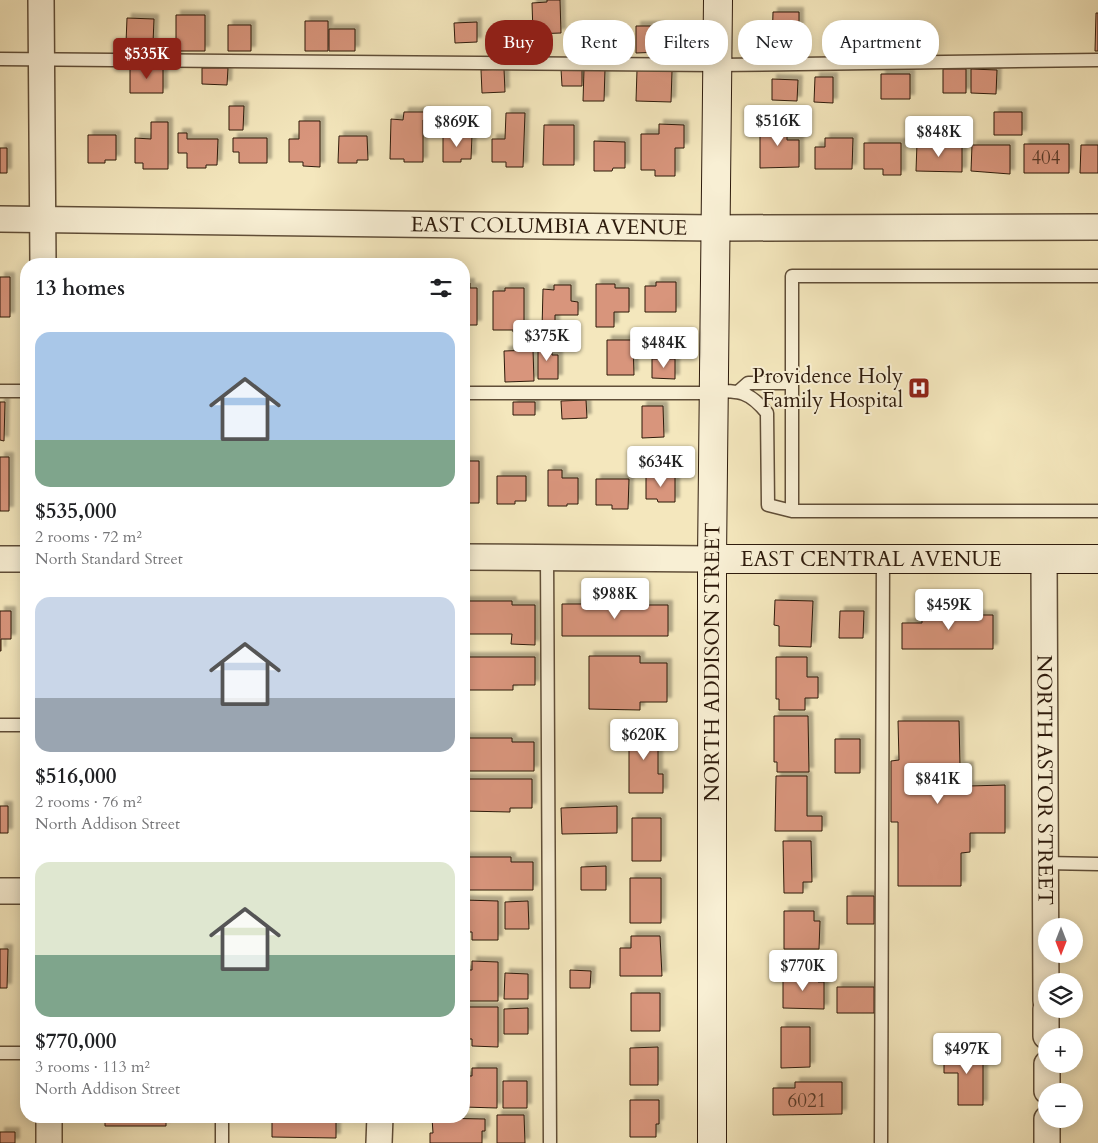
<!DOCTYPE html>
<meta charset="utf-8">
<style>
:root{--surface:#fff;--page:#f6f6f6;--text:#202124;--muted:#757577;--accent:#8f2418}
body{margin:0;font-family:Cardo,serif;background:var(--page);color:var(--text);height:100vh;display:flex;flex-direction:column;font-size:19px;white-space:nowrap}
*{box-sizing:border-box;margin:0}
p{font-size:16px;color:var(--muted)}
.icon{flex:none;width:28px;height:28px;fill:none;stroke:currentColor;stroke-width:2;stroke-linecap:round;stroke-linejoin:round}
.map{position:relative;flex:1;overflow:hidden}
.panel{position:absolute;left:20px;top:258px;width:450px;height:865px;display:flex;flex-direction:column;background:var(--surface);border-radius:20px;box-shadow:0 2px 12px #0003}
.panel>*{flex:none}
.top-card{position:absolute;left:485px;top:20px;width:475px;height:45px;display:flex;gap:10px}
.needle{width:32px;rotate:180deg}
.controls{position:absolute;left:1038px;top:918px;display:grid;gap:10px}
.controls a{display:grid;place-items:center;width:45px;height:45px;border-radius:50%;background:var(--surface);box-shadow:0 2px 12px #0003;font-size:25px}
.price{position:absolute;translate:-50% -42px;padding:0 11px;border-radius:5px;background:#fff;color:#222;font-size:16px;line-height:32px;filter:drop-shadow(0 1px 2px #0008)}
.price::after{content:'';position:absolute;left:50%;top:30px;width:15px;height:11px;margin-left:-8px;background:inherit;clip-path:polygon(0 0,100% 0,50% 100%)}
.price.selected{background:var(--accent);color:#fff}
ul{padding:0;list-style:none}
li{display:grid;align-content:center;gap:10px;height:265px;padding:0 15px}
li span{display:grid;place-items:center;height:155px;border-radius:15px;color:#555}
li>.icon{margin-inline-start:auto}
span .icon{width:90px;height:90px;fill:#fffc;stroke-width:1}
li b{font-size:21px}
h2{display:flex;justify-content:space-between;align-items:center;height:60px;padding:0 15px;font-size:21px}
.chip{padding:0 18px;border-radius:20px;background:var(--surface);box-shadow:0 2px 12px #0003;font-size:18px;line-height:45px}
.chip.selected{background:var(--accent);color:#fff}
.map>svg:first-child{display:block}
.building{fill:#d8957c;stroke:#2e1b0c;filter:url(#shadow)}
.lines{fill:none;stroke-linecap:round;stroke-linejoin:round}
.lane-casing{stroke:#604e38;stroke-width:15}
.street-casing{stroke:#604e38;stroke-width:28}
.secondary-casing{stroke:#2e1b0c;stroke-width:30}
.lane{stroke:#f8efd4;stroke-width:12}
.street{stroke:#f8efd4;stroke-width:25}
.secondary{stroke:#f8efd4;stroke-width:28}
.labels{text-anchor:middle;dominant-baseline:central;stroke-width:4;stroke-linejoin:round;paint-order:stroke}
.number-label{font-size:19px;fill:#583a28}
.street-label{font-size:21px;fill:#2e1b0c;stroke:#f8efd4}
.poi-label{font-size:21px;fill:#2e1b0c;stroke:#f8efd4;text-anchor:end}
</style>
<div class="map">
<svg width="1098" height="1143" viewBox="0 0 1098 1143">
<defs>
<filter id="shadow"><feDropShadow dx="4.5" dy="-4.5" stdDeviation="1" flood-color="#0004"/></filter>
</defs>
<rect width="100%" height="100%" fill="#f4e7bd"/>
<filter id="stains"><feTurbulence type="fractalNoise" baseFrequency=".004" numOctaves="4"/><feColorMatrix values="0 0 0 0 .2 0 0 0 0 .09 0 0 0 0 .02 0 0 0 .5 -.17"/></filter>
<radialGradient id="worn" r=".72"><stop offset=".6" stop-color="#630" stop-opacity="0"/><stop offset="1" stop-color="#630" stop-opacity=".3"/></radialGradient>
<path class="building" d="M 547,0 L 560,0 L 561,33 L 533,34 L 532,3 L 547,2 Z
M 773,12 L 799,12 L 799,50 L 772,49 Z
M 1096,13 L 1098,13 L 1098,51 L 1095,51 Z
M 176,15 L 205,15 L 205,51 L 176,51 Z
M 127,18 L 154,19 L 153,43 L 126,43 Z
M 305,21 L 328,21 L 328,51 L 305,51 Z
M 477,22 L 477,42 L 455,43 L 454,23 Z
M 228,25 L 251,25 L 251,51 L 228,51 Z
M 636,26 L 661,26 L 661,52 L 636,53 Z
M 583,27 L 607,27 L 607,52 L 582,52 Z
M 841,28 L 859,28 L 859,51 L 841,51 Z
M 329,29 L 355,29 L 355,51 L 329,51 Z
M 163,66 L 163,93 L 130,93 L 130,67 Z
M 202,68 L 228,68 L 227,85 L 202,84 Z
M 504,69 L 505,92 L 482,93 L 481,70 Z
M 561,69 L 582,69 L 582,86 L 562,86 Z
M 584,69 L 605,69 L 604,101 L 583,101 Z
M 943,69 L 966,69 L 966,93 L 943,93 Z
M 971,69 L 997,70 L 996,94 L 971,93 Z
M 637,70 L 672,71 L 671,102 L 636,101 Z
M 881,74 L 910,74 L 910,99 L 881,99 Z
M 815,77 L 833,77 L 833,103 L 814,102 Z
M 772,79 L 798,80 L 797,101 L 772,100 Z
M 229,106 L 244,106 L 243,130 L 229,130 Z
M 404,112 L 426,112 L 426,120 L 423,120 L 423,162 L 404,162 L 404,159 L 390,159 L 391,119 L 403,120 Z
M 994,112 L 1022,112 L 1022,135 L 994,135 Z
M 506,113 L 525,113 L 523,167 L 506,167 L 506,162 L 492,162 L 492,139 L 505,139 Z
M 299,121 L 320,121 L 320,167 L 303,166 L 303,162 L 289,162 L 289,139 L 299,139 Z
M 151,122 L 168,122 L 168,169 L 143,169 L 143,163 L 135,163 L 135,138 L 151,139 Z
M 760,123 L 787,123 L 787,140 L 799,140 L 799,167 L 760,168 Z
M 659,124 L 684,125 L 684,148 L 675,148 L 675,176 L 655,176 L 655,170 L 641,170 L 641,134 L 659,134 Z
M 544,125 L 574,125 L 574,165 L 543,165 Z
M 178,133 L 187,133 L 187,139 L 218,139 L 217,165 L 206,165 L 206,168 L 187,168 L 187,153 L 178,153 Z
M 88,135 L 116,135 L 116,160 L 105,160 L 105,163 L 88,163 Z
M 443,135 L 472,135 L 471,159 L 461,159 L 461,162 L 443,162 Z
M 339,136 L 367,136 L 368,160 L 357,160 L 357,163 L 338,163 Z
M 233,138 L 267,138 L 267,163 L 239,163 L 239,152 L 233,152 Z
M 825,138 L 853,138 L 852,169 L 815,169 L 815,147 L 825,147 Z
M 594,141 L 625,142 L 625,168 L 613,168 L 612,171 L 594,171 Z
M 864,143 L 901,143 L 901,175 L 883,175 L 883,169 L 864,169 Z
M 917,143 L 962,144 L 962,172 L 916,171 Z
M 1024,144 L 1069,144 L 1069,173 L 1024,173 Z
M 972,145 L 1010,145 L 1010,174 L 971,171 Z
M 1081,145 L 1098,145 L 1098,173 L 1080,173 Z
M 0,148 L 7,148 L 7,173 L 0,173 Z
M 0,277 L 10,277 L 10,317 L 0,317 Z
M 656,282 L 676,282 L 676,312 L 645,312 L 645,286 L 656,286 Z
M 464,283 L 470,283 L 470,288 L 477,288 L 477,325 L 464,325 Z
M 596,284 L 615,284 L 615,288 L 629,288 L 629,312 L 614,312 L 614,327 L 596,327 Z
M 554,285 L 571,285 L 571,301 L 578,302 L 578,315 L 555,315 L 555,329 L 542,329 L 543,289 L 554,290 Z
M 505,288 L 524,288 L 524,332 L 513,332 L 513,330 L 493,330 L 493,291 L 505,291 Z
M 607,340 L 633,340 L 634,375 L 607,375 Z
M 538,343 L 552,343 L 552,355 L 558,355 L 558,379 L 538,379 Z
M 533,350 L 534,381 L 505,382 L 504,351 Z
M 652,359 L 675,359 L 675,379 L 652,378 Z
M 586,400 L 587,418 L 562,419 L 561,401 Z
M 0,402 L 5,402 L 4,441 L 0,440 Z
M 513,402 L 535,402 L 535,415 L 513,415 Z
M 642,406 L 663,406 L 664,437 L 642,438 Z
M 0,457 L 9,457 L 9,511 L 0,511 Z
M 464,461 L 479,461 L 479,503 L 464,503 Z
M 548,470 L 562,470 L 562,478 L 578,478 L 578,504 L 567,504 L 567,506 L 548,506 Z
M 646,475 L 675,475 L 675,502 L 658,502 L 657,499 L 646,499 Z
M 497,476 L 526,476 L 526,501 L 515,501 L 515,504 L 497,504 Z
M 596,479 L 629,479 L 628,509 L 612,509 L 612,505 L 596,505 Z
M 775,600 L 813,601 L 811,647 L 779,646 L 779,626 L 774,625 Z
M 464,601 L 512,601 L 512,605 L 535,605 L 535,645 L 511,644 L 512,634 L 464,634 Z
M 616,601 L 638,601 L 638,605 L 668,605 L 668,636 L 562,636 L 562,604 L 616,604 Z
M 922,607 L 960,607 L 960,615 L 993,615 L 993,649 L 902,649 L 902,623 L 922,623 Z
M 0,611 L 11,611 L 11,639 L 1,639 L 1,651 L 0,651 Z
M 840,611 L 864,611 L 863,638 L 839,638 Z
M 589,656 L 640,656 L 640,663 L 667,663 L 667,702 L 640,702 L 640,710 L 589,709 Z
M 464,657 L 535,657 L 535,685 L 513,685 L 513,690 L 464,690 Z
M 776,657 L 807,657 L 807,677 L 818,677 L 818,698 L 805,698 L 805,710 L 779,710 L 779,699 L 776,699 Z
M 774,716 L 808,716 L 809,772 L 777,772 L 777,762 L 774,762 Z
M 898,721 L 959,721 L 960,766 L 969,766 L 969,786 L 1005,785 L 1005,833 L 970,833 L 970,852 L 961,853 L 961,886 L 898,886 L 898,822 L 891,822 L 891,761 L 899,760 Z
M 629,727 L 658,727 L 658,774 L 663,774 L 663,793 L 629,793 Z
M 464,738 L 512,738 L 512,742 L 534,742 L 534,771 L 464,771 Z
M 835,739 L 860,739 L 860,773 L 835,773 Z
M 776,776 L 807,776 L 807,816 L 822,816 L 822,831 L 775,831 Z
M 464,779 L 532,779 L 532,808 L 510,808 L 510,812 L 464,811 Z
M 0,806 L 8,806 L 8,833 L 0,833 Z
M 617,806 L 617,833 L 562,834 L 561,808 Z
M 632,818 L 661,818 L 661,861 L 632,861 Z
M 783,841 L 811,841 L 812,882 L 803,882 L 803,893 L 784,893 Z
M 464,857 L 511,857 L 511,862 L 533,862 L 533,890 L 464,890 Z
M 606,866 L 606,890 L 581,890 L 581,867 Z
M 630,878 L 661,878 L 661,923 L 630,923 Z
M 847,896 L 874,896 L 874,924 L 847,924 Z
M 464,900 L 498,901 L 498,940 L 472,940 L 472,932 L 464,932 Z
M 528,901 L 529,929 L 505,929 L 505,902 Z
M 784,911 L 814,911 L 814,921 L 820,921 L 819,949 L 784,949 Z
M 631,936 L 660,936 L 662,976 L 620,976 L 620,948 L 631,948 Z
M 0,949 L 8,949 L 7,988 L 0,988 Z
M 472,961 L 498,962 L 498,1001 L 464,1001 L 464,970 L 472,970 Z
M 570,970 L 591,971 L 590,988 L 570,988 Z
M 505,973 L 528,974 L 528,999 L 504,999 Z
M 783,974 L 818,974 L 818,982 L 824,982 L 824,1009 L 783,1008 Z
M 837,987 L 874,987 L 874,1013 L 837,1013 Z
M 631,993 L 660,993 L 660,1031 L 631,1031 Z
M 464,1007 L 498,1007 L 498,1047 L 472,1046 L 472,1039 L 464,1039 Z
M 528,1008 L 528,1034 L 504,1034 L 504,1009 Z
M 781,1027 L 810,1027 L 810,1067 L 781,1068 Z
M 658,1047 L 658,1085 L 630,1085 L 630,1048 Z
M 944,1051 L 983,1051 L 983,1105 L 958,1105 L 958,1073 L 944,1073 Z
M 472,1068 L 497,1068 L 497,1108 L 464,1107 L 464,1076 L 472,1076 Z
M 503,1081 L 527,1081 L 527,1108 L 503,1108 Z
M 795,1082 L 842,1082 L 842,1114 L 773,1115 L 773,1088 L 795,1088 Z
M 630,1100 L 659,1100 L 659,1124 L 656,1124 L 656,1137 L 630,1137 Z
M 497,1115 L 524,1115 L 525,1143 L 497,1143 Z
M 105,1116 L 186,1116 L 186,1119 L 166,1119 L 166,1126 L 105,1126 Z
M 272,1116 L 336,1116 L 336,1138 L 272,1137 Z
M 432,1118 L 485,1119 L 485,1131 L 482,1131 L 482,1143 L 430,1143 L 430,1133 L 433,1133 Z
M 0,1132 L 15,1132 L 15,1143 L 0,1143 Z"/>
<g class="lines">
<g class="lane-casing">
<path id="lane" d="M 0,59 L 717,65 L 1098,60
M 1098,276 L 792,276 L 792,511 L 1098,511
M 0,391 L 26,391
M 713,391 C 740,391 749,391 767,413 L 768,505 L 792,511
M 739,391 L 748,383 L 792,383
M 464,393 L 713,393
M 547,556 L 550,1143
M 0,725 L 26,725
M 1045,863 L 1098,864
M 0,1053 L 26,1053
M 222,1143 L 222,1116
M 881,1143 L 883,559"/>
</g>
<g class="street-casing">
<g id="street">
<path d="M 41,0 L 43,264"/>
<path id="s1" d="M 0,219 L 715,228 L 1098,227"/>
<path d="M 464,557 L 712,559"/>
<path d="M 0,559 L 26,559"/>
<path id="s2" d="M 1044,559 L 1046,1001"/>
<path d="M 0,891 L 26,891"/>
<path d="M 1046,1009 L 1046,1036"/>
<path d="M 1047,1064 L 1047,1091"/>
<path d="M 49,1116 L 49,1143"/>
<path d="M 1047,1119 L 1047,1143"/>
<path d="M 379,1143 L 380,1116"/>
</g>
</g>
<g class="secondary-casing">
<g id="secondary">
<path id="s3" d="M 712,559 L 1098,559"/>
<path id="s4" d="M 712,1143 L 712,559 L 718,0"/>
</g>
</g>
<use href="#lane" class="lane"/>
<use href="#street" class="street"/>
<use href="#secondary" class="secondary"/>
</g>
<defs>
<g id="hospital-square" transform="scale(1.125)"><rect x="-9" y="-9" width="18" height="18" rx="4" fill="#8f2418" stroke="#f8efd4"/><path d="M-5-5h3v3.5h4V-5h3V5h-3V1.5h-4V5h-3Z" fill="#fff"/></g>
</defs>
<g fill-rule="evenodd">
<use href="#hospital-square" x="919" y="388"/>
</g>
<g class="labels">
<g class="number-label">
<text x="1046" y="158">404</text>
<text x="807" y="1101">6021</text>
</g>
<g class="street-label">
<text stroke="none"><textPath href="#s1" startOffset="549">EAST COLUMBIA AVENUE</textPath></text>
<text stroke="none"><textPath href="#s3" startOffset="159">EAST CENTRAL AVENUE</textPath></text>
<text stroke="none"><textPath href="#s4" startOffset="481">NORTH ADDISON STREET</textPath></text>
<text stroke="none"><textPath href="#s2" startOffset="221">NORTH ASTOR STREET</textPath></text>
</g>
<g class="poi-label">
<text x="903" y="376">Providence Holy<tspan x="903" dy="24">Family Hospital</tspan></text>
</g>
</g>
<rect width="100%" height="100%" filter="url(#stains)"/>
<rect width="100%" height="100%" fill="url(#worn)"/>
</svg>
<div class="controls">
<a><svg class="needle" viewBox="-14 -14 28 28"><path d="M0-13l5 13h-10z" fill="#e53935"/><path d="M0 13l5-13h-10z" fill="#757577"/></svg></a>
<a><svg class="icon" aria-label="layers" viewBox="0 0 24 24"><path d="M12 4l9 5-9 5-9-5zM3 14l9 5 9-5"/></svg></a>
<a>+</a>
<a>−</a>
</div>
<b class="price selected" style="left:147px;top:80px">$535K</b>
<b class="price" style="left:778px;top:147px">$516K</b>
<b class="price" style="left:457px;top:148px">$869K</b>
<b class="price" style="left:939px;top:158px">$848K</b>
<b class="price" style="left:547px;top:362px">$375K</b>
<b class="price" style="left:664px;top:369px">$484K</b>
<b class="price" style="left:661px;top:488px">$634K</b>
<b class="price" style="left:615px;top:620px">$988K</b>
<b class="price" style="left:949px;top:631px">$459K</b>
<b class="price" style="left:644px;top:761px">$620K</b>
<b class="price" style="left:938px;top:805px">$841K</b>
<b class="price" style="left:803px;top:992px">$770K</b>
<b class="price" style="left:967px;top:1075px">$497K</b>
<div class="top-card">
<a class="chip selected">Buy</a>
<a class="chip">Rent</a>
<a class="chip">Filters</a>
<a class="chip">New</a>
<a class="chip">Apartment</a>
</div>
<section class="panel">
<h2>13 homes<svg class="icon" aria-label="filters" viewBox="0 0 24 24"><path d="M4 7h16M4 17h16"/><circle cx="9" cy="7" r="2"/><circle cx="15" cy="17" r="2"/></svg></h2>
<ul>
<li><span style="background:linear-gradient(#a9c7e8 70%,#7fa58c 0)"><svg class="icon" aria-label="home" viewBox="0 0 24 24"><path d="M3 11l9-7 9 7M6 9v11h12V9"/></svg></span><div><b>$535,000</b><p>2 rooms · 72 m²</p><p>North Standard Street</p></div></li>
<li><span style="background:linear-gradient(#c9d6e8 65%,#9aa5b1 0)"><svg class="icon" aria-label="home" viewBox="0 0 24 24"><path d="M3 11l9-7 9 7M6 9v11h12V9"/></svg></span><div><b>$516,000</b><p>2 rooms · 76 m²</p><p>North Addison Street</p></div></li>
<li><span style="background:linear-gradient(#dfe7d0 60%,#7fa58c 0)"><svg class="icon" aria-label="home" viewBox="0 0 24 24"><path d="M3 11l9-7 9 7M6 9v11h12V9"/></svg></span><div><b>$770,000</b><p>3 rooms · 113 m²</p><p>North Addison Street</p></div></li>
</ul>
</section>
</div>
